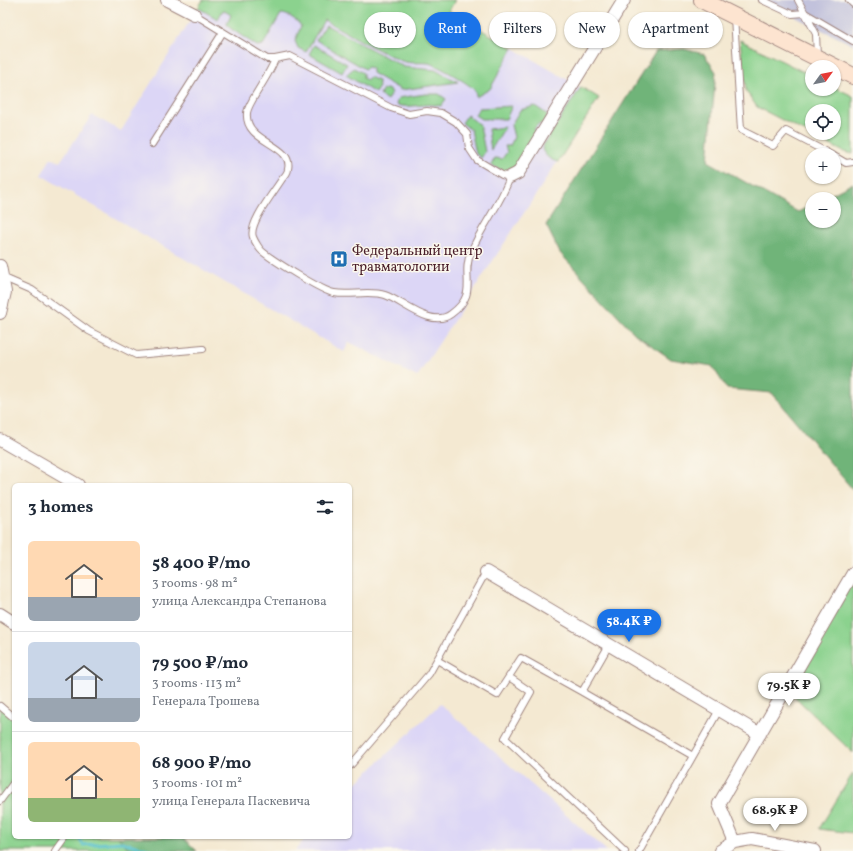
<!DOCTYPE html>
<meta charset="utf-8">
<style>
:root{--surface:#fff;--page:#f2f2f3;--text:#1f2937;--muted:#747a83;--line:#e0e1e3;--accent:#1a73e8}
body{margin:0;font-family:Vollkorn,serif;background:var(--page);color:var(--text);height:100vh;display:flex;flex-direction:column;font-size:15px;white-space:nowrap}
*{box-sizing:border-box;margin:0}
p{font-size:13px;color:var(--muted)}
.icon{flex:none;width:22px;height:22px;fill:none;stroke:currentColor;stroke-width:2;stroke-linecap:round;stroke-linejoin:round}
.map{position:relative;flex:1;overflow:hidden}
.side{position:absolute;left:12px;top:483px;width:340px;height:356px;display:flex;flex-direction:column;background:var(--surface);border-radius:6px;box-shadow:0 1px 3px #0004}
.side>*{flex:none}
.banner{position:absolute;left:364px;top:12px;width:380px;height:36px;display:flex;gap:8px}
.needle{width:26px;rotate:57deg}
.buttons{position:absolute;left:805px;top:60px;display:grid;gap:8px}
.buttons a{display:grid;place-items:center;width:36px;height:36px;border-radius:50%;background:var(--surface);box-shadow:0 1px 3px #0004;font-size:20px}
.price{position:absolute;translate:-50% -34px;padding:0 9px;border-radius:14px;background:#fff;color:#222;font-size:13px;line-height:26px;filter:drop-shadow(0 1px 2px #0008)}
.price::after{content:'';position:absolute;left:50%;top:24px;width:12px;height:9px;margin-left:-6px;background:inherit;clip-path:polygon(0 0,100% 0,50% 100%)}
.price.on{background:var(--accent);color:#fff}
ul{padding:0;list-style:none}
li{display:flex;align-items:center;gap:12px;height:100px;padding:0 16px}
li+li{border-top:1px solid var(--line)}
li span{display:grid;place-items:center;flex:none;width:112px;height:80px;border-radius:6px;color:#555}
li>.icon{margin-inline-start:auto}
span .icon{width:48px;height:48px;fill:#fffc;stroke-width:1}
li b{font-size:17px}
h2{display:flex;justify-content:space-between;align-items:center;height:48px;padding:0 16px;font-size:17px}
.tag{padding:0 14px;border-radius:18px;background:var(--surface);box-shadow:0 1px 3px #0004;font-size:14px;line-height:36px}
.tag.on{background:var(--accent);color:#fff}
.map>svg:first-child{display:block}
.built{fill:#dcd6f6}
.industrial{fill:#c2c2dc}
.green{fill:#8bd28e;stroke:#6a785c;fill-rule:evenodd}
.forest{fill:#70b479;stroke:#5d6a52}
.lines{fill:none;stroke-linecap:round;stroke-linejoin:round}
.stream{stroke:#54c0ce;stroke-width:3}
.lane-casing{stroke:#9f847e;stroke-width:8}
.street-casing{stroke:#9f847e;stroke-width:14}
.secondary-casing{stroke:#9f847e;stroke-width:18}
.lane{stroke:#fff;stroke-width:6}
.street{stroke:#fff;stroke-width:12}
.secondary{stroke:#fde4d0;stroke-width:16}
.labels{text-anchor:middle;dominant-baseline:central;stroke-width:3;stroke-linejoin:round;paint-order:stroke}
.poi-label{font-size:14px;fill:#4a1f2b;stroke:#fbf7ec;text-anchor:start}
</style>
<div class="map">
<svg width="853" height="851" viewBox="0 0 853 851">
<rect width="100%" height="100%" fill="#fbf7ec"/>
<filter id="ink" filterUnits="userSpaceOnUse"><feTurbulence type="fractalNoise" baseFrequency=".025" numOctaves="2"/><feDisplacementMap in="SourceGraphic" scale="8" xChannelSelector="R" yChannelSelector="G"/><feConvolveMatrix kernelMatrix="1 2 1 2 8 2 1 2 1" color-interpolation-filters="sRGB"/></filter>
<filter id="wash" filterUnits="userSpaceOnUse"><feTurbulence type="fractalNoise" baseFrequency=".012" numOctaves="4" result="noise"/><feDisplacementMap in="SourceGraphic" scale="16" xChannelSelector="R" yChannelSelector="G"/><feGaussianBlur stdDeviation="0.9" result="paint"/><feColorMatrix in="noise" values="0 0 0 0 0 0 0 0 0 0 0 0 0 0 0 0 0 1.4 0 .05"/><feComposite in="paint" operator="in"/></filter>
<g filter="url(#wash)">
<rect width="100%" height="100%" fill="#f4e9d2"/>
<path class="built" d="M 203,0 L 455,0 L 449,11 L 599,98 L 417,377 L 349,342 L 344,352 L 41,175 L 51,158 L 60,162 L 92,115 L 121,131 Z
M 440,704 L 607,851 L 295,851 L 306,837 L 350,837 L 350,789 Z"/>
<path class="industrial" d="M 760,0 L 853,0 L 853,45 Z"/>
<path class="green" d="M 203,0 L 455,0 L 449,11 L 513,48 L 490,89 L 476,97 C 476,95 476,93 475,91 C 472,85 436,64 428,63 C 415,62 408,65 395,58 C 371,47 347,33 324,20 L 306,52 L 298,48 L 295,41 L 301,26 C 297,20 288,14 281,14 L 263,45 L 257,46 L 230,28 L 227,24 L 231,15 L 223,10 L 218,19 L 198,8 Z
M 326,25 L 404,67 L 435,70 L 458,82 L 401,90 L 372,73 L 372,69 L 368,67 L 365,69 L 316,40 Z
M 740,40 L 812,76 L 812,89 L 834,89 L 834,87 L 853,96 L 853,154 L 844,152 L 757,107 L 746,91 ZM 812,111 L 834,111 L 834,133 L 812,133 Z
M 314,45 L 347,64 L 342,73 L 309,54 Z
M 354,68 L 363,73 L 363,78 L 366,80 L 370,77 L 378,81 L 379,87 L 375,93 L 346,75 Z
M 581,87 L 599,98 L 558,162 C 550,160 545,156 542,149 L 544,144 Z
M 387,89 L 392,92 L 387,100 L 380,95 L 382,90 Z
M 426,94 L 439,94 L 446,99 L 441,106 C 424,102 413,109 396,105 L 398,98 Z
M 512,106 L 506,119 L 481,119 L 475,115 L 479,108 Z
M 535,106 L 548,115 L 543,124 L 538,124 L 534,129 L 537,134 L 530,143 L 526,144 L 525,148 L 526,153 L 514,171 L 506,172 L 491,165 L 495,158 L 502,159 L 507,152 L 505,146 L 510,146 L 514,137 L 511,125 L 520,110 Z
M 467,115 L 480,125 L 485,152 L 481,158 L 476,154 L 471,130 L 462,123 Z
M 505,127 L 491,150 L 488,129 Z
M 853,578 L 853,753 L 792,694 Z
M 0,703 L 14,716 L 14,837 L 118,837 L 131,851 L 0,851 Z
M 853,773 L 853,833 L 819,829 Z"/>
<path class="forest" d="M 684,49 L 704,54 L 716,72 L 708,161 L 798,212 L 812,205 L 812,221 L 834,221 L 834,199 L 823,199 L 853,183 L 853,490 L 772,393 L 727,389 L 712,366 L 671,359 L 635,334 L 560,253 L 546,225 L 656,51 Z
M 118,837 L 182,837 L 197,851 L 131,851 Z"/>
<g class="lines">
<path class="stream" d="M 78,837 L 83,845 L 122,842 L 153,851"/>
</g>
</g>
<g filter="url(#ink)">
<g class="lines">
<g class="lane-casing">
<path id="lane" d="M 762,0 L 792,14 L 805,13 L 853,41
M 798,0 L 816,34 L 817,56
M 849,0 L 853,4
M 194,14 L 267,59 L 275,59 L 290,56 L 391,108 L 409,114 L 427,111 L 441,113 L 456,122 L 467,134 L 469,148 L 477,160 L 502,175 L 510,177 C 500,206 482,225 471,252 C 460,277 480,293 451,314 C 431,329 403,301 385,295 C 369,290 350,296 334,293 C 322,291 274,261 263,252 C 260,250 255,242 253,237 C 248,224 274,192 282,179 C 284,177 288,172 288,169 C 294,144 244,143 247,113 C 248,102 270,75 275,59
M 734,17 L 741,130 L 773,146 L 786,131 L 832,155
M 152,144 L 223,32
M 834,156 L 846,163 L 853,162
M 2,277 L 32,290 L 89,331 L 136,355 L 203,349
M 437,660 L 497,695 L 521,658 L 582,692 L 609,645
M 509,677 L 531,692 L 505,738 L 625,851
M 582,692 L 693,756 L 639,851
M 0,706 L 14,718
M 693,756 L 719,710
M 350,766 L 429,674 L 486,572
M 0,801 L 14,782
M 55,851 L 65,837"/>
</g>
<g class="street-casing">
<path id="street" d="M 167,0 L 194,14
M 510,177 L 518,173 L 624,0
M 0,266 L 5,292 L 0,313
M 0,440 L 78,485
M 486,572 L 760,734
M 0,614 L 14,623
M 735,842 L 719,804 L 853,573
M 720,851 L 735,842 L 752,839 L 815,851"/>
</g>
<g class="secondary-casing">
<path id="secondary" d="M 702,0 L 853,76"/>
</g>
<use href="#lane" class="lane"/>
<use href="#street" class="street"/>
<use href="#secondary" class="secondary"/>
</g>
</g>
<defs>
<g id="hospital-square" transform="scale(0.9)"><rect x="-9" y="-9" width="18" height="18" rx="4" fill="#1f6fb2" stroke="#fbf7ec"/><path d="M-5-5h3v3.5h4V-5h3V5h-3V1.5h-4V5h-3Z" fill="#fff"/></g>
</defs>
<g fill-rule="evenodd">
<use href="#hospital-square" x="339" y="259"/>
</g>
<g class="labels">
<g class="poi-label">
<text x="352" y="251">Федеральный центр<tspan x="352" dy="16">травматологии</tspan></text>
</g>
</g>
</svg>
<div class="buttons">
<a><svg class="needle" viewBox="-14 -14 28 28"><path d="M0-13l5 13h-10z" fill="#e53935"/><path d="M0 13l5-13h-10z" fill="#747a83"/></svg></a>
<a><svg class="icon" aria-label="locate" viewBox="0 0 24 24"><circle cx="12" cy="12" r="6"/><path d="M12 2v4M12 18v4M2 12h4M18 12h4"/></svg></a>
<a>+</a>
<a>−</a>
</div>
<b class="price on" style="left:629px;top:643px">58.4K ₽</b>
<b class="price" style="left:789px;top:707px">79.5K ₽</b>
<b class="price" style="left:775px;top:832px">68.9K ₽</b>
<div class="banner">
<a class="tag">Buy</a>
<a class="tag on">Rent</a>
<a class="tag">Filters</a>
<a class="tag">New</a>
<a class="tag">Apartment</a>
</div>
<section class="side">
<h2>3 homes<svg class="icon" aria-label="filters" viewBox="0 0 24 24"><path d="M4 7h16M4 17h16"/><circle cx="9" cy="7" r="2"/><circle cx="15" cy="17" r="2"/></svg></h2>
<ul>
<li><span style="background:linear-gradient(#ffd9b3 70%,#9aa5b1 0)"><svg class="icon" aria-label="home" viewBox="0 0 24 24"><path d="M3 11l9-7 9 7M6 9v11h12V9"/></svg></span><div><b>58 400 ₽/mo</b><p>3 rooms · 98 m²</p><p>улица Александра Степанова</p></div></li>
<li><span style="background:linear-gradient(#c9d6e8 70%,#9aa5b1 0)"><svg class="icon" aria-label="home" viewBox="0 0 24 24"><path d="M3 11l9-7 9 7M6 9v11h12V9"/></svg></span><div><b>79 500 ₽/mo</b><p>3 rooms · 113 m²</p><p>Генерала Трошева</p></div></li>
<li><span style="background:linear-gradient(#ffd9b3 70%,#8fb573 0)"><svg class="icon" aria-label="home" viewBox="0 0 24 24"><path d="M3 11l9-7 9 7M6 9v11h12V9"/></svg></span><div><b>68 900 ₽/mo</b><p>3 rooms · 101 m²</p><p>улица Генерала Паскевича</p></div></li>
</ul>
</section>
</div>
